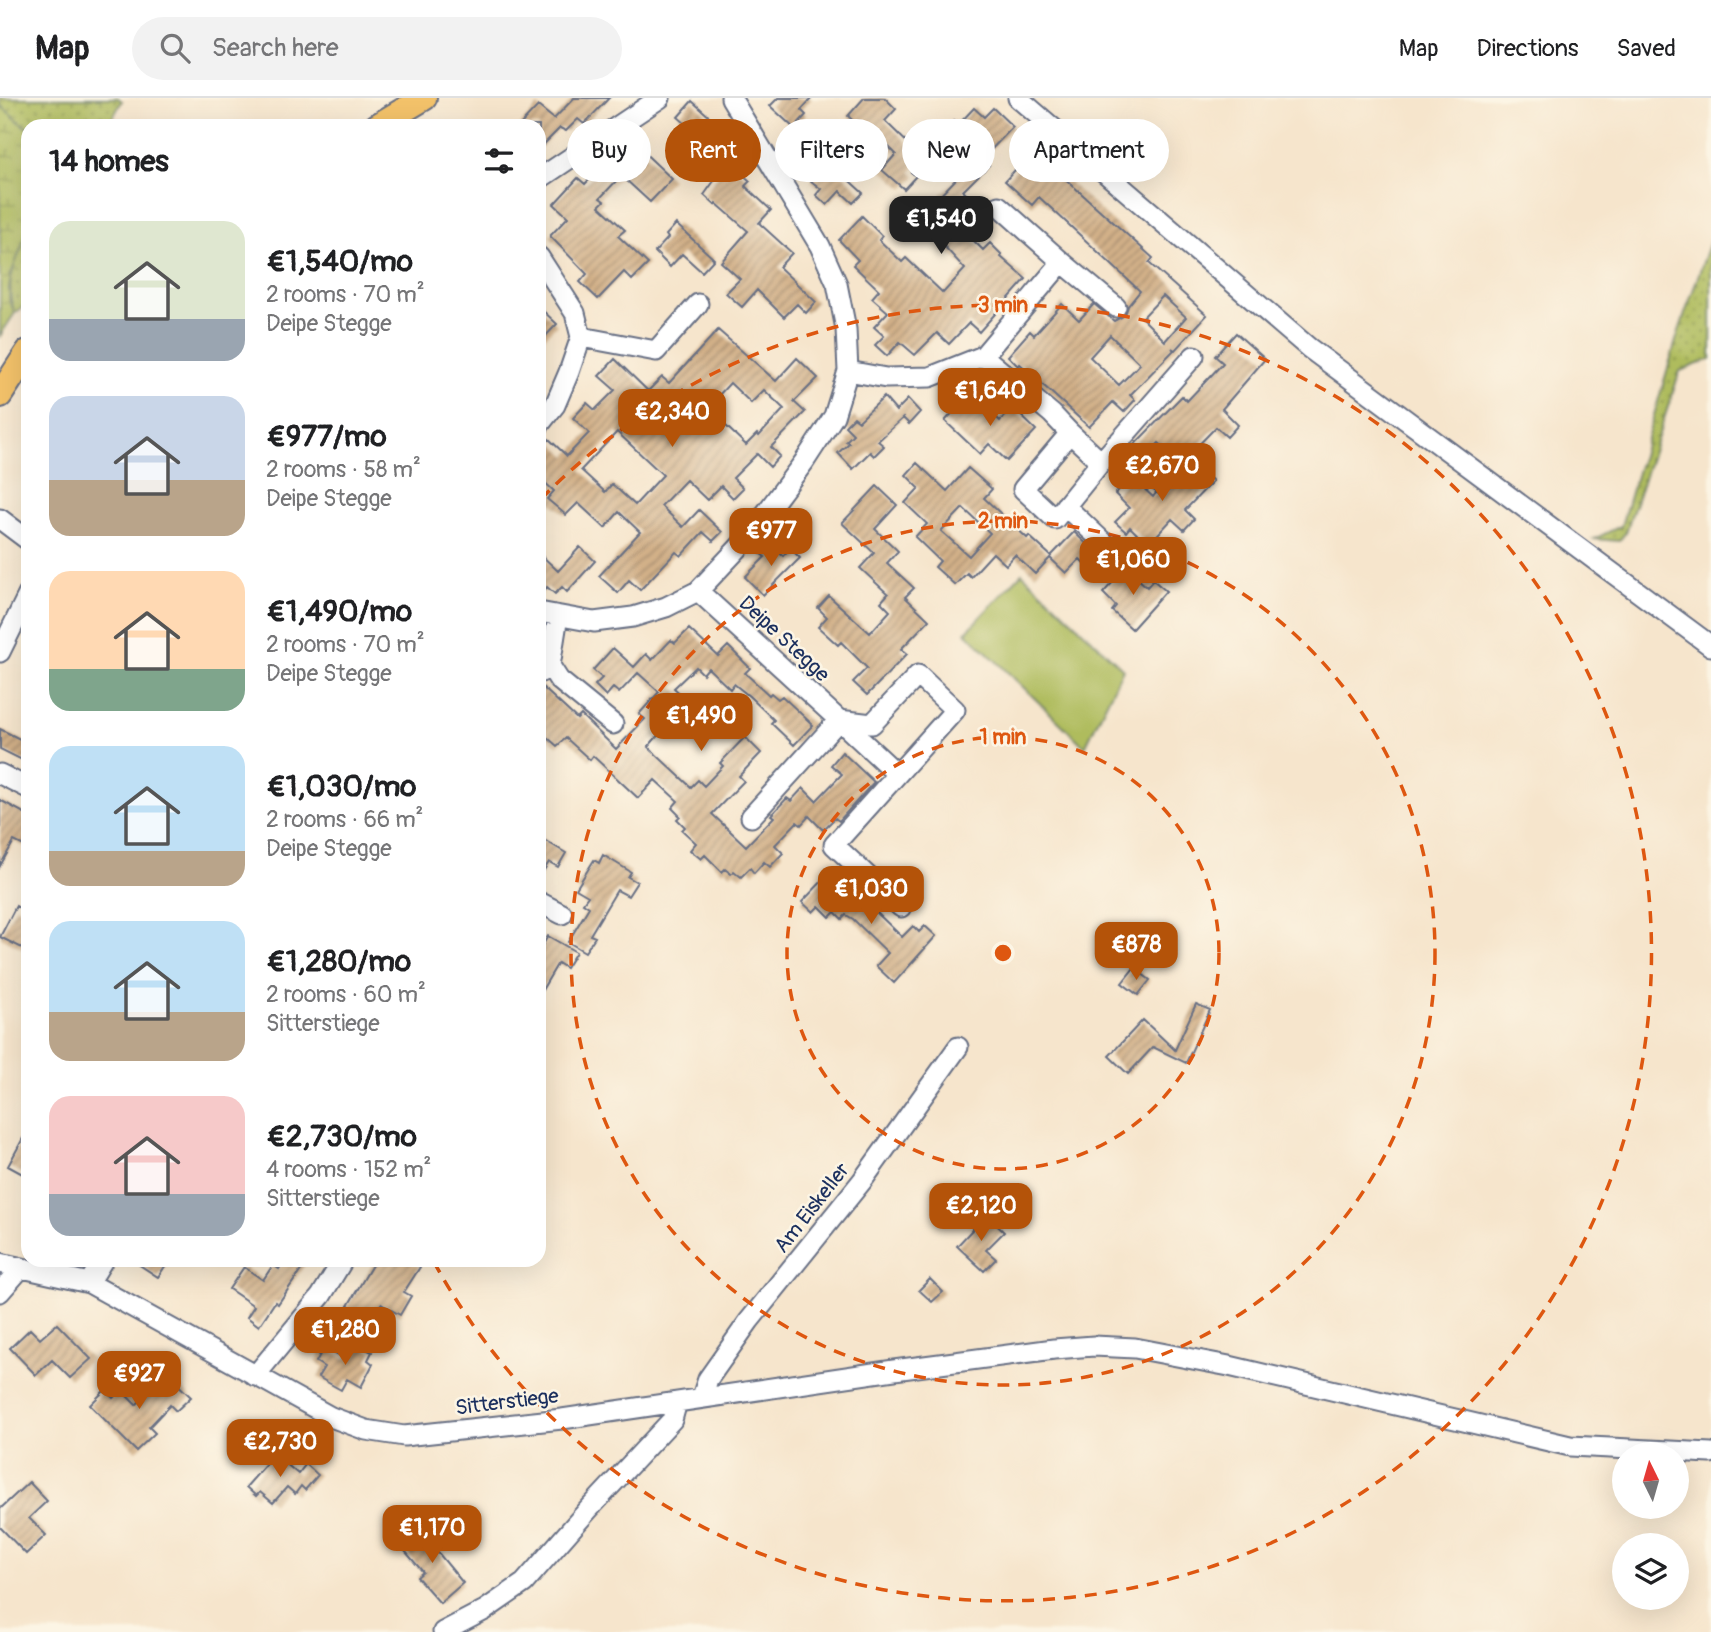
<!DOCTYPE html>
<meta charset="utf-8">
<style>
:root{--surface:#fff;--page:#f2f2f2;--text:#202124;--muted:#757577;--line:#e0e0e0;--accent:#b45309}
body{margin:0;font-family:Pangolin,sans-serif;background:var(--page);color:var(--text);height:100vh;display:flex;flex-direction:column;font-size:26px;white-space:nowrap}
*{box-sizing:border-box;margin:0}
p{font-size:23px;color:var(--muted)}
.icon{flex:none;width:38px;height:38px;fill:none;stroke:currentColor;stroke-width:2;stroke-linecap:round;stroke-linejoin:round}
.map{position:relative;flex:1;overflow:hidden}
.side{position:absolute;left:21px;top:21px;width:525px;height:1148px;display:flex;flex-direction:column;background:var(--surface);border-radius:21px;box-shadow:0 7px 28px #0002}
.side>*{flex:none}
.guide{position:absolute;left:567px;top:21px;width:665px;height:63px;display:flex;gap:14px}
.needle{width:46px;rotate:355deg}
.buttons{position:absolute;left:1612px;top:1344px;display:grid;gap:14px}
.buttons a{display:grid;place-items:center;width:77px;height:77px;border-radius:50%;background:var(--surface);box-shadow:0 7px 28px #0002;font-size:35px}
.price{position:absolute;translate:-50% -60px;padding:0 16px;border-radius:14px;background:var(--accent);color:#fff;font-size:23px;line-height:46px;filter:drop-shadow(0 2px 4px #0008)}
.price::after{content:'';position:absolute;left:50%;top:42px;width:21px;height:16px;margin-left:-10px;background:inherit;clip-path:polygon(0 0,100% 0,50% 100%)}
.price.active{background:#222;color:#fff}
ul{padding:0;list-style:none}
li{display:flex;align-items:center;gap:21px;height:175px;padding:0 28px}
li span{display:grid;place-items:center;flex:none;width:196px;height:140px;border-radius:21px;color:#555}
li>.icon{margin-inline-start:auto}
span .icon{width:84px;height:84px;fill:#fffc;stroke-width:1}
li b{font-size:30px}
h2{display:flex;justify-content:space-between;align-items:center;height:84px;padding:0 28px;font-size:30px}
.chip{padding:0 24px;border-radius:32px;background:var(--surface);box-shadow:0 7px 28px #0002;font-size:24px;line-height:63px}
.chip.active{background:var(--accent);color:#fff}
header{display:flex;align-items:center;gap:42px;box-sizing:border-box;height:98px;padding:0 35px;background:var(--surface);border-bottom:2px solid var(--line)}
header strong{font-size:33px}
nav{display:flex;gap:38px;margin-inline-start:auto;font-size:24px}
.search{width:490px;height:63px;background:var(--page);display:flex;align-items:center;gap:18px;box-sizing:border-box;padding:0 24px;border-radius:38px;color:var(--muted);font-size:26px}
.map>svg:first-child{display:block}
.grass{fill:url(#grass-dots);stroke:#65765e;stroke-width:2}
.wetland{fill:url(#wetland-marsh);stroke:#65765e;stroke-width:2}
.park{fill:#afbc5d;stroke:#65765e;stroke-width:2}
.building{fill:url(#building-hatch);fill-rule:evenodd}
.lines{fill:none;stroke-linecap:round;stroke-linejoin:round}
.minor-casing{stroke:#686f84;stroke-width:23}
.major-casing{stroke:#686f84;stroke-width:28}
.minor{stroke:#fff;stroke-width:19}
.major{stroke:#f3c26a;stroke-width:24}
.ring{fill:none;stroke:#de5710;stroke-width:3.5;stroke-dasharray:12 9}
.labels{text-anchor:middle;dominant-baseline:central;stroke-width:5;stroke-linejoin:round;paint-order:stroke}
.street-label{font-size:21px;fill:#1b2f5e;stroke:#fcf5e5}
.centre{fill:#de5710;stroke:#fcf5e5;stroke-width:3.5}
.ring-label{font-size:21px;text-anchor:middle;font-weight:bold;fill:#de5710;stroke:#fcf5e5;stroke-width:5;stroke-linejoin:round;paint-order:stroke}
</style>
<header>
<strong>Map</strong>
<div class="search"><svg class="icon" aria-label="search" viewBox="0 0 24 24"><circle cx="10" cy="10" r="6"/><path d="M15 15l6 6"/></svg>Search here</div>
<nav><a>Map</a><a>Directions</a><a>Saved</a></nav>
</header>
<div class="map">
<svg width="1711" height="1534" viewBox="0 0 1711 1534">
<defs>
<pattern id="grass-dots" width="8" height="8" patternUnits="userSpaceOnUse" patternTransform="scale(1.75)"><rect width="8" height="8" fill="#afbc5d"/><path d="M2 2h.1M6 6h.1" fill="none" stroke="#8e9950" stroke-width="1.8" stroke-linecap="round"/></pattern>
<pattern id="wetland-marsh" width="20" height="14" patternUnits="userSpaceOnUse" patternTransform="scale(1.75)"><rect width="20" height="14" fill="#afbc5d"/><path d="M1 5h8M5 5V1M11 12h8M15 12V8" fill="none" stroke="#8e9950"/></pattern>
<pattern id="building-hatch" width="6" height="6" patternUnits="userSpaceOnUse" patternTransform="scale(1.75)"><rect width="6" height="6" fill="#d2b088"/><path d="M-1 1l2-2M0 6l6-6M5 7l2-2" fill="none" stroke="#aa9072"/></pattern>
</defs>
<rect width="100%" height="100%" fill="#fcf5e5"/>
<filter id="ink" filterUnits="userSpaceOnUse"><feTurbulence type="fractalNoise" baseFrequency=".0143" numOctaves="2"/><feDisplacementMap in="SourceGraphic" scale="14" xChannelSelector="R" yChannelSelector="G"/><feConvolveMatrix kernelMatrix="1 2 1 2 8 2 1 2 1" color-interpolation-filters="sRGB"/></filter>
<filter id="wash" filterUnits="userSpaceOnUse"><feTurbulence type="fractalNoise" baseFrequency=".00686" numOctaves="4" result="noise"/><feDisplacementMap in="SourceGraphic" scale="28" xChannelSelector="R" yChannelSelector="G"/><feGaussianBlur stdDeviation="1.57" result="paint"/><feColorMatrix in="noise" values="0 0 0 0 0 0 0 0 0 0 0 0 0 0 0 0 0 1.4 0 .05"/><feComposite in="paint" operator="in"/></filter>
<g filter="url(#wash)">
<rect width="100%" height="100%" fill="#f6e5cc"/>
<path class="grass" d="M 0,0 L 118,0 L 122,3 L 108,28 L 28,28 L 28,31 L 0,7 Z
M 28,131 L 28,205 L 15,215 C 2,186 18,159 28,131 Z
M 1711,141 L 1711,261 L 1680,273 L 1626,434 L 1619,443 L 1594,441 L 1621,428 L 1678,236 Z"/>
<path class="wetland" d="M 0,7 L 28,31 L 28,131 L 11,177 L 9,191 L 10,204 L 15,215 L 0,238 Z"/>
<path class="park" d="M 1022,475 L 1123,571 L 1085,649 L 966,534 Z"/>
<g id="blocks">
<path class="building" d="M 574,0 L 609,0 L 584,26 L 578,21 L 566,33 L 560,30 L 539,51 L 539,28 L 519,28 L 538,8 L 554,21 Z
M 778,0 L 812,0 L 801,12 L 806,17 L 794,30 L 770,8 Z
M 864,0 L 885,0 L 896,11 L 885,23 L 922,59 L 911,74 L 916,78 L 904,91 L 882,72 L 896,56 L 874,34 L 870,39 L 848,18 Z
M 692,3 L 722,30 L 709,45 L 750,83 L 745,88 L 771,112 L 759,125 L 792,155 L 779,169 L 816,204 L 806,215 L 797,206 L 784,219 L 757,192 L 742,209 L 726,195 L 740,181 L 721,164 L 748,133 L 716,105 L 715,107 L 704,97 L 719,76 L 682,43 L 693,32 L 678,19 Z
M 974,10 L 984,19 L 993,10 L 1013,29 L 982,61 L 989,67 L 963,93 L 978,108 L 959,128 L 983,152 L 990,145 L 1002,157 L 1001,159 L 1026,181 L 979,234 L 969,225 L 949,246 L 937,235 L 915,257 L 900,244 L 887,258 L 875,247 L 884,238 L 874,229 L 888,214 L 872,200 L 879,192 L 853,167 L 858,162 L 839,142 L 862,118 L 882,138 L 879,142 L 902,164 L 906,160 L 943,195 L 965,171 L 933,136 L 940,129 L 932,121 L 940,112 L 933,105 L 958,79 L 950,71 L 961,60 L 939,38 L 954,23 L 958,27 Z
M 634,45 L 672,81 L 650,104 L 612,69 Z
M 1038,47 L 1053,60 L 1050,62 L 1063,74 L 1061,77 L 1153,160 L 1149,165 L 1207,217 L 1175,252 L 1172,250 L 1174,252 L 1130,297 L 1135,302 L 1124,314 L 1113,304 L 1089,329 L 1020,266 L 1018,268 L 1008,258 L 1030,233 L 1034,237 L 1062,206 L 1079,222 L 1094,206 L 1114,223 L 1125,217 L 1128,208 L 1140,193 L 1039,99 L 1032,107 L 1005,83 ZM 1163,198 L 1186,219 L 1165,243 L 1142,220 ZM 1110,237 L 1140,266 L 1119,287 L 1090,259 Z
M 818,48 L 841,70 L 839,73 L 863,95 L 853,105 L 840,93 L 827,107 L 816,97 L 821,91 L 811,83 L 821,72 L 808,59 Z
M 605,65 L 620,79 L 600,100 L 604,103 L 599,108 L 625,132 L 618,138 L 648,166 L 632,182 L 624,174 L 598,201 L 580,184 L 587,176 L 550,138 L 568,119 L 554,106 L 578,80 L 585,86 Z
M 676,126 L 714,161 L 702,174 L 682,156 L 670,169 L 655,154 L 668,140 L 666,137 Z
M 539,209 L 557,226 L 539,245 Z
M 718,232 L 776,283 L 797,260 L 818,280 L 794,304 L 805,314 L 771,349 L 780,358 L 770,369 L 757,356 L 733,380 L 743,390 L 733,400 L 721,388 L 707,402 L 686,382 L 661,408 L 683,429 L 699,412 L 722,434 L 713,443 L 703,434 L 681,458 L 676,454 L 640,492 L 629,482 L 618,495 L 599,478 L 640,434 L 619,414 L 605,430 L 578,405 L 566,417 L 547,401 L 554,393 L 539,379 L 539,352 L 549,341 L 567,358 L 589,335 L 573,320 L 587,305 L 595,312 L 615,292 L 599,278 L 615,261 L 648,293 L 662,279 L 669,285 ZM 730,285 L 751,305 L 764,292 L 784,311 L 759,338 L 757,336 L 746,347 L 707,310 ZM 617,334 L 663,377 L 635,407 L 612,386 L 605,394 L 581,372 Z
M 1236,235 L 1265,261 L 1222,311 L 1238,327 L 1227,339 L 1216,329 L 1181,365 L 1159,345 L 1147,357 L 1135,346 L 1182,298 L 1187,303 L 1223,265 L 1215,258 Z
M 971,295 L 1000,323 L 1012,309 L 1036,332 L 1007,363 L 989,346 L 980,356 L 945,323 Z
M 884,299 L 896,313 L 908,301 L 920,314 L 909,326 L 903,320 L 878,343 L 884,348 L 874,358 L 870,354 L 853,371 L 838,355 L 849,345 L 846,343 L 853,336 L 845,328 L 854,319 L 859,323 Z
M 1191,361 L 1213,383 L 1185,412 L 1194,421 L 1184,432 L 1172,421 L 1148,447 L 1130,429 L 1126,434 L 1115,424 L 1129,410 L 1115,396 L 1131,379 L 1153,399 L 1156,395 L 1163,396 L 1169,392 L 1172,387 L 1172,380 Z
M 917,365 L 947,393 L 968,370 L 992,391 L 984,400 L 1027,440 L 1029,438 L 1051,458 L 1074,434 L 1099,458 L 1088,469 L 1080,461 L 1066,475 L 1050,460 L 1035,476 L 1015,457 L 1006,467 L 993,455 L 971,479 L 967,475 L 955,487 L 935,469 L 940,463 L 915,439 L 927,426 L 905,405 L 919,390 L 906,377 ZM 963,410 L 990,435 L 969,458 L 941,433 Z
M 877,388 L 897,407 L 875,431 L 898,453 L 887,465 L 914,490 L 905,499 L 929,522 L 901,551 L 907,556 L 867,597 L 853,584 L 867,570 L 841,544 L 838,547 L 818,529 L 827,519 L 818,510 L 829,498 L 870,535 L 890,513 L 881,504 L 888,496 L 860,470 L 874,455 L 842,425 Z
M 771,446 L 783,458 L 790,450 L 800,460 L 763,497 L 745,479 L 765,459 L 761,456 Z
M 580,449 L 595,463 L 567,494 L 562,489 L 555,496 L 547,489 L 539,499 L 539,455 L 558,473 Z
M 1126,470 L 1147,489 L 1153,482 L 1166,493 L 1132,531 L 1112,513 L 1116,508 L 1103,495 Z
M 689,531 L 718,558 L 728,548 L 750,570 L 745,575 L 769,597 L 771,595 L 778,601 L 782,598 L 813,627 L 794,647 L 771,625 L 774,622 L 749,598 L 734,586 L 730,591 L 708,570 L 703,576 L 696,569 L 674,590 L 684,599 L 676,608 L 680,612 L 648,649 L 691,689 L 698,682 L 704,688 L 723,668 L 720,665 L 745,639 L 761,655 L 739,678 L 744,683 L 712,716 L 746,748 L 774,719 L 771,717 L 787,700 L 791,703 L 803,690 L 816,703 L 842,676 L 831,667 L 842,654 L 874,684 L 839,723 L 835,720 L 823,732 L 809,718 L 801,727 L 797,724 L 775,747 L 783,755 L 770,769 L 764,764 L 754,775 L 750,770 L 741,779 L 734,773 L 731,776 L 725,771 L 722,774 L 705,757 L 701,761 L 690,752 L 696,745 L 682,732 L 685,729 L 677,721 L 680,718 L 672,710 L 678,703 L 655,682 L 638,700 L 593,658 L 590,662 L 566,640 L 557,648 L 548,640 L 539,650 L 539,586 L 577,621 L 581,617 L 616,651 L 645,621 L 639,616 L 659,594 L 638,575 L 619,595 L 613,590 L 606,598 L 595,587 L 602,580 L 593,572 L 613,550 L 634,569 L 646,556 L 652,562 L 671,542 L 675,545 Z
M 0,631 L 28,645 L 28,665 L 0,651 Z
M 0,702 L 28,717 L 28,750 L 14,743 L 0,768 Z
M 539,739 L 566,755 L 558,769 L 549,764 L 539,780 Z
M 603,757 L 631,774 L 628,779 L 637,784 L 628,798 L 617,792 L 590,837 L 595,839 L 585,854 L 568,844 L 589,809 L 583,805 L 588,798 L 576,791 L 594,762 L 599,765 Z
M 829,776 L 844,791 L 848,787 L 902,839 L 913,828 L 919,834 L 925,828 L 936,838 L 894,885 L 876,868 L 888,855 L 853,821 L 846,817 L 842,821 L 835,814 L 830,819 L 819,808 L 813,814 L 802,804 Z
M 16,808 L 28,815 L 28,853 L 0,839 Z
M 548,838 L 576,854 L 566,870 L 558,865 L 539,897 L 539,853 Z
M 1134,870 L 1150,882 L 1138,897 L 1122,885 Z
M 1196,906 L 1210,912 L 1186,965 L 1153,949 L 1128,976 L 1109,958 L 1143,922 L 1175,952 Z
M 28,1031 L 28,1079 L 8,1068 Z
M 986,1117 L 1004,1134 L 986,1152 L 996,1161 L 984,1173 L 957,1148 Z
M 132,1162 L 169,1162 L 158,1179 Z
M 285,1162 L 308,1162 L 278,1206 L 275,1204 L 259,1228 L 247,1219 L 254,1208 L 229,1191 L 244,1169 L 263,1182 L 273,1167 L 279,1171 Z
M 375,1162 L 408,1162 L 420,1169 L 404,1194 L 411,1198 L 400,1217 L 381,1206 L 366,1233 L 342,1218 Z
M 930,1181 L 943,1194 L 932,1204 L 919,1192 Z
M 57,1226 L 91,1261 L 70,1280 L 52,1262 L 36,1277 L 10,1250 L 30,1231 L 40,1241 Z
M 354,1245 L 372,1254 L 368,1262 L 373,1266 L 361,1289 L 347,1281 L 341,1292 L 318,1279 L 324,1269 L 316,1264 L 324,1249 L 347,1261 Z
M 170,1279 L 191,1299 L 176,1313 L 170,1307 L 149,1329 L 155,1335 L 136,1353 L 90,1307 L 105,1292 L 113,1300 L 121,1292 L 136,1307 L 153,1290 L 156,1293 Z
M 275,1356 L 298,1376 L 306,1366 L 318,1377 L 305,1392 L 301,1388 L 295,1396 L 287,1389 L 273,1405 L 260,1394 L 256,1398 L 246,1389 Z
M 29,1384 L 47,1403 L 29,1420 L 46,1437 L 26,1456 L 0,1429 L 0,1411 Z
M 434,1432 L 443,1445 L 435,1451 L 463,1485 L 440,1505 L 417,1479 L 423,1474 L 399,1446 L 412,1435 L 419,1443 Z"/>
</g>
</g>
<g filter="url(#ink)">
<use href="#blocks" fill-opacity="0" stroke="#686f84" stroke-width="2"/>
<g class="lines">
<g class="minor-casing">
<path id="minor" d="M 1018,0 L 1309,250 L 1711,548
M 539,81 L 660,0
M 539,159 L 575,215 L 581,239 L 569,274 L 555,307 L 539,327
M 1062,164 L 1116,209
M 581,239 L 656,253 L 698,206
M 983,258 L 1052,316 L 1070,335 L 1023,391 L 1055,421 L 1101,364 L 1194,258
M 848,273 L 886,280 L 930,279 L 983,258 L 1062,164 L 999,108
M 1070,335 L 1101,364
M 1116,346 L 1160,384
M 1065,408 L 1117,457
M 0,421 L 28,442
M 698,493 L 839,622 L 751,719
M 539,514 L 594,524 L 633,519 L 666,509 L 698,493 L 745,443 L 804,364 L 834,318 L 848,273 L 846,231 L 837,186 L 820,148 L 731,0
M 0,554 L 28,497
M 550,568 L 559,582 L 613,626
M 541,574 L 550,568 L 558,518
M 896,675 L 839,622 L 872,626 L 918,577 L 955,612 L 834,747 L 901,809
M 0,676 L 28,690
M 539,804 L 562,816
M 0,1165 L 89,1185 L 331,1319 L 366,1332 L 404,1338 L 562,1321 L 894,1272 L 1054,1251 L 1094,1248 L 1135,1250 L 1229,1268 L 1570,1348 L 1711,1355
M 89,1185 L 103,1162
M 0,1194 L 21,1170
M 255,1278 L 321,1198 L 343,1162
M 702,1299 L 708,1281 L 749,1223 L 862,1083 L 958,949
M 443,1534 L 485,1512 L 524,1485 L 588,1412 L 672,1322 L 677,1304"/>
</g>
<g class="major-casing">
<path id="major" d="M 377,28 L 424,0
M 0,297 L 28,254"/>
</g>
<use href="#minor" class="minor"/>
<use href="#major" class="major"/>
</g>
</g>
<g class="ring">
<circle cx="1003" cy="855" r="216"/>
<circle cx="1003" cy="855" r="432"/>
<path d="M541 401A648 648 0 1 1 434 1164"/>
</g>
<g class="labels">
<g class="street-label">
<text transform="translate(784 541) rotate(43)">Deipe Stegge</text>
<text transform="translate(812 1110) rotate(-52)">Am Eiskeller</text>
<text transform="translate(507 1304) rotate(-7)">Sitterstiege</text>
</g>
</g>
<circle cx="1003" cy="855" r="10" class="centre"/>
<g class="ring-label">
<text x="1003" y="214">3 min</text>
<text x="1003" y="430">2 min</text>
<text x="1003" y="646">1 min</text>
</g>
</svg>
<div class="buttons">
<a><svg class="needle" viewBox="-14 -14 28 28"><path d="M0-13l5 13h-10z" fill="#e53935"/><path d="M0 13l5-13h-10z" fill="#757577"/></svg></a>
<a><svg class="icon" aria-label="layers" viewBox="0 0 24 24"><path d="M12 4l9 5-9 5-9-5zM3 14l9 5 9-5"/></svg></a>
</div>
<b class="price active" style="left:941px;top:158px">€1,540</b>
<b class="price" style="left:990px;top:330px">€1,640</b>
<b class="price" style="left:672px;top:351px">€2,340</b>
<b class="price" style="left:1162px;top:405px">€2,670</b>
<b class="price" style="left:771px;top:470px">€977</b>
<b class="price" style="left:1133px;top:499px">€1,060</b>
<b class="price" style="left:701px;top:655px">€1,490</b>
<b class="price" style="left:871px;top:828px">€1,030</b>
<b class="price" style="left:1136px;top:884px">€878</b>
<b class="price" style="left:981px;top:1145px">€2,120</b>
<b class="price" style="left:345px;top:1269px">€1,280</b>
<b class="price" style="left:139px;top:1313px">€927</b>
<b class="price" style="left:280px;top:1381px">€2,730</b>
<b class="price" style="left:432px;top:1467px">€1,170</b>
<div class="guide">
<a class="chip">Buy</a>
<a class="chip active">Rent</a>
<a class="chip">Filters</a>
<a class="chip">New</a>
<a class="chip">Apartment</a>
</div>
<section class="side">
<h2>14 homes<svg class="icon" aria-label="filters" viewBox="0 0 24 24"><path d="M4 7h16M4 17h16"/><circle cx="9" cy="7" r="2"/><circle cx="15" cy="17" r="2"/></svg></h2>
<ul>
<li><span style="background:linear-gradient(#dfe7d0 70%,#9aa5b1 0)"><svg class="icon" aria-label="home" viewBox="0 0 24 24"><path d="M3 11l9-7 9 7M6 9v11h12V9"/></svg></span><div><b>€1,540/mo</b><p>2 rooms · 70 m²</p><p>Deipe Stegge</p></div></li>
<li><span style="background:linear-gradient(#c9d6e8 60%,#b9a48a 0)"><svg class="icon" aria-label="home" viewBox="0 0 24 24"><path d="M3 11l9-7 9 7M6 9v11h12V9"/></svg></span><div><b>€977/mo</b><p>2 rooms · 58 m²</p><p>Deipe Stegge</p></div></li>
<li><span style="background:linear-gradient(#ffd9b3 70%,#7fa58c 0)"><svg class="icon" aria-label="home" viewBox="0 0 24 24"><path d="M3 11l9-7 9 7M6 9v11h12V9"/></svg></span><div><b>€1,490/mo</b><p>2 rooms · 70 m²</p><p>Deipe Stegge</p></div></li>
<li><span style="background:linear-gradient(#bfe0f5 75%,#b9a48a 0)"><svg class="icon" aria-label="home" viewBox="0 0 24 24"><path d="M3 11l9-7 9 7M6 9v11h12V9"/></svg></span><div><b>€1,030/mo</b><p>2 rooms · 66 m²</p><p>Deipe Stegge</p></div></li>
<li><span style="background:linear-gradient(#bfe0f5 65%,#b9a48a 0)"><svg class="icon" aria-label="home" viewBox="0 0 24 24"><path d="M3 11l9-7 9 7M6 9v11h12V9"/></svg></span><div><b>€1,280/mo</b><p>2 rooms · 60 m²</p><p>Sitterstiege</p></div></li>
<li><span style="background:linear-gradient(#f6c9c9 70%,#9aa5b1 0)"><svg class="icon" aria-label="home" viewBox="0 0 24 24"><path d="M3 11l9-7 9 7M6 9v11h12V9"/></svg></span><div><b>€2,730/mo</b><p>4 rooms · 152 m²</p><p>Sitterstiege</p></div></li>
</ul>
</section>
</div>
